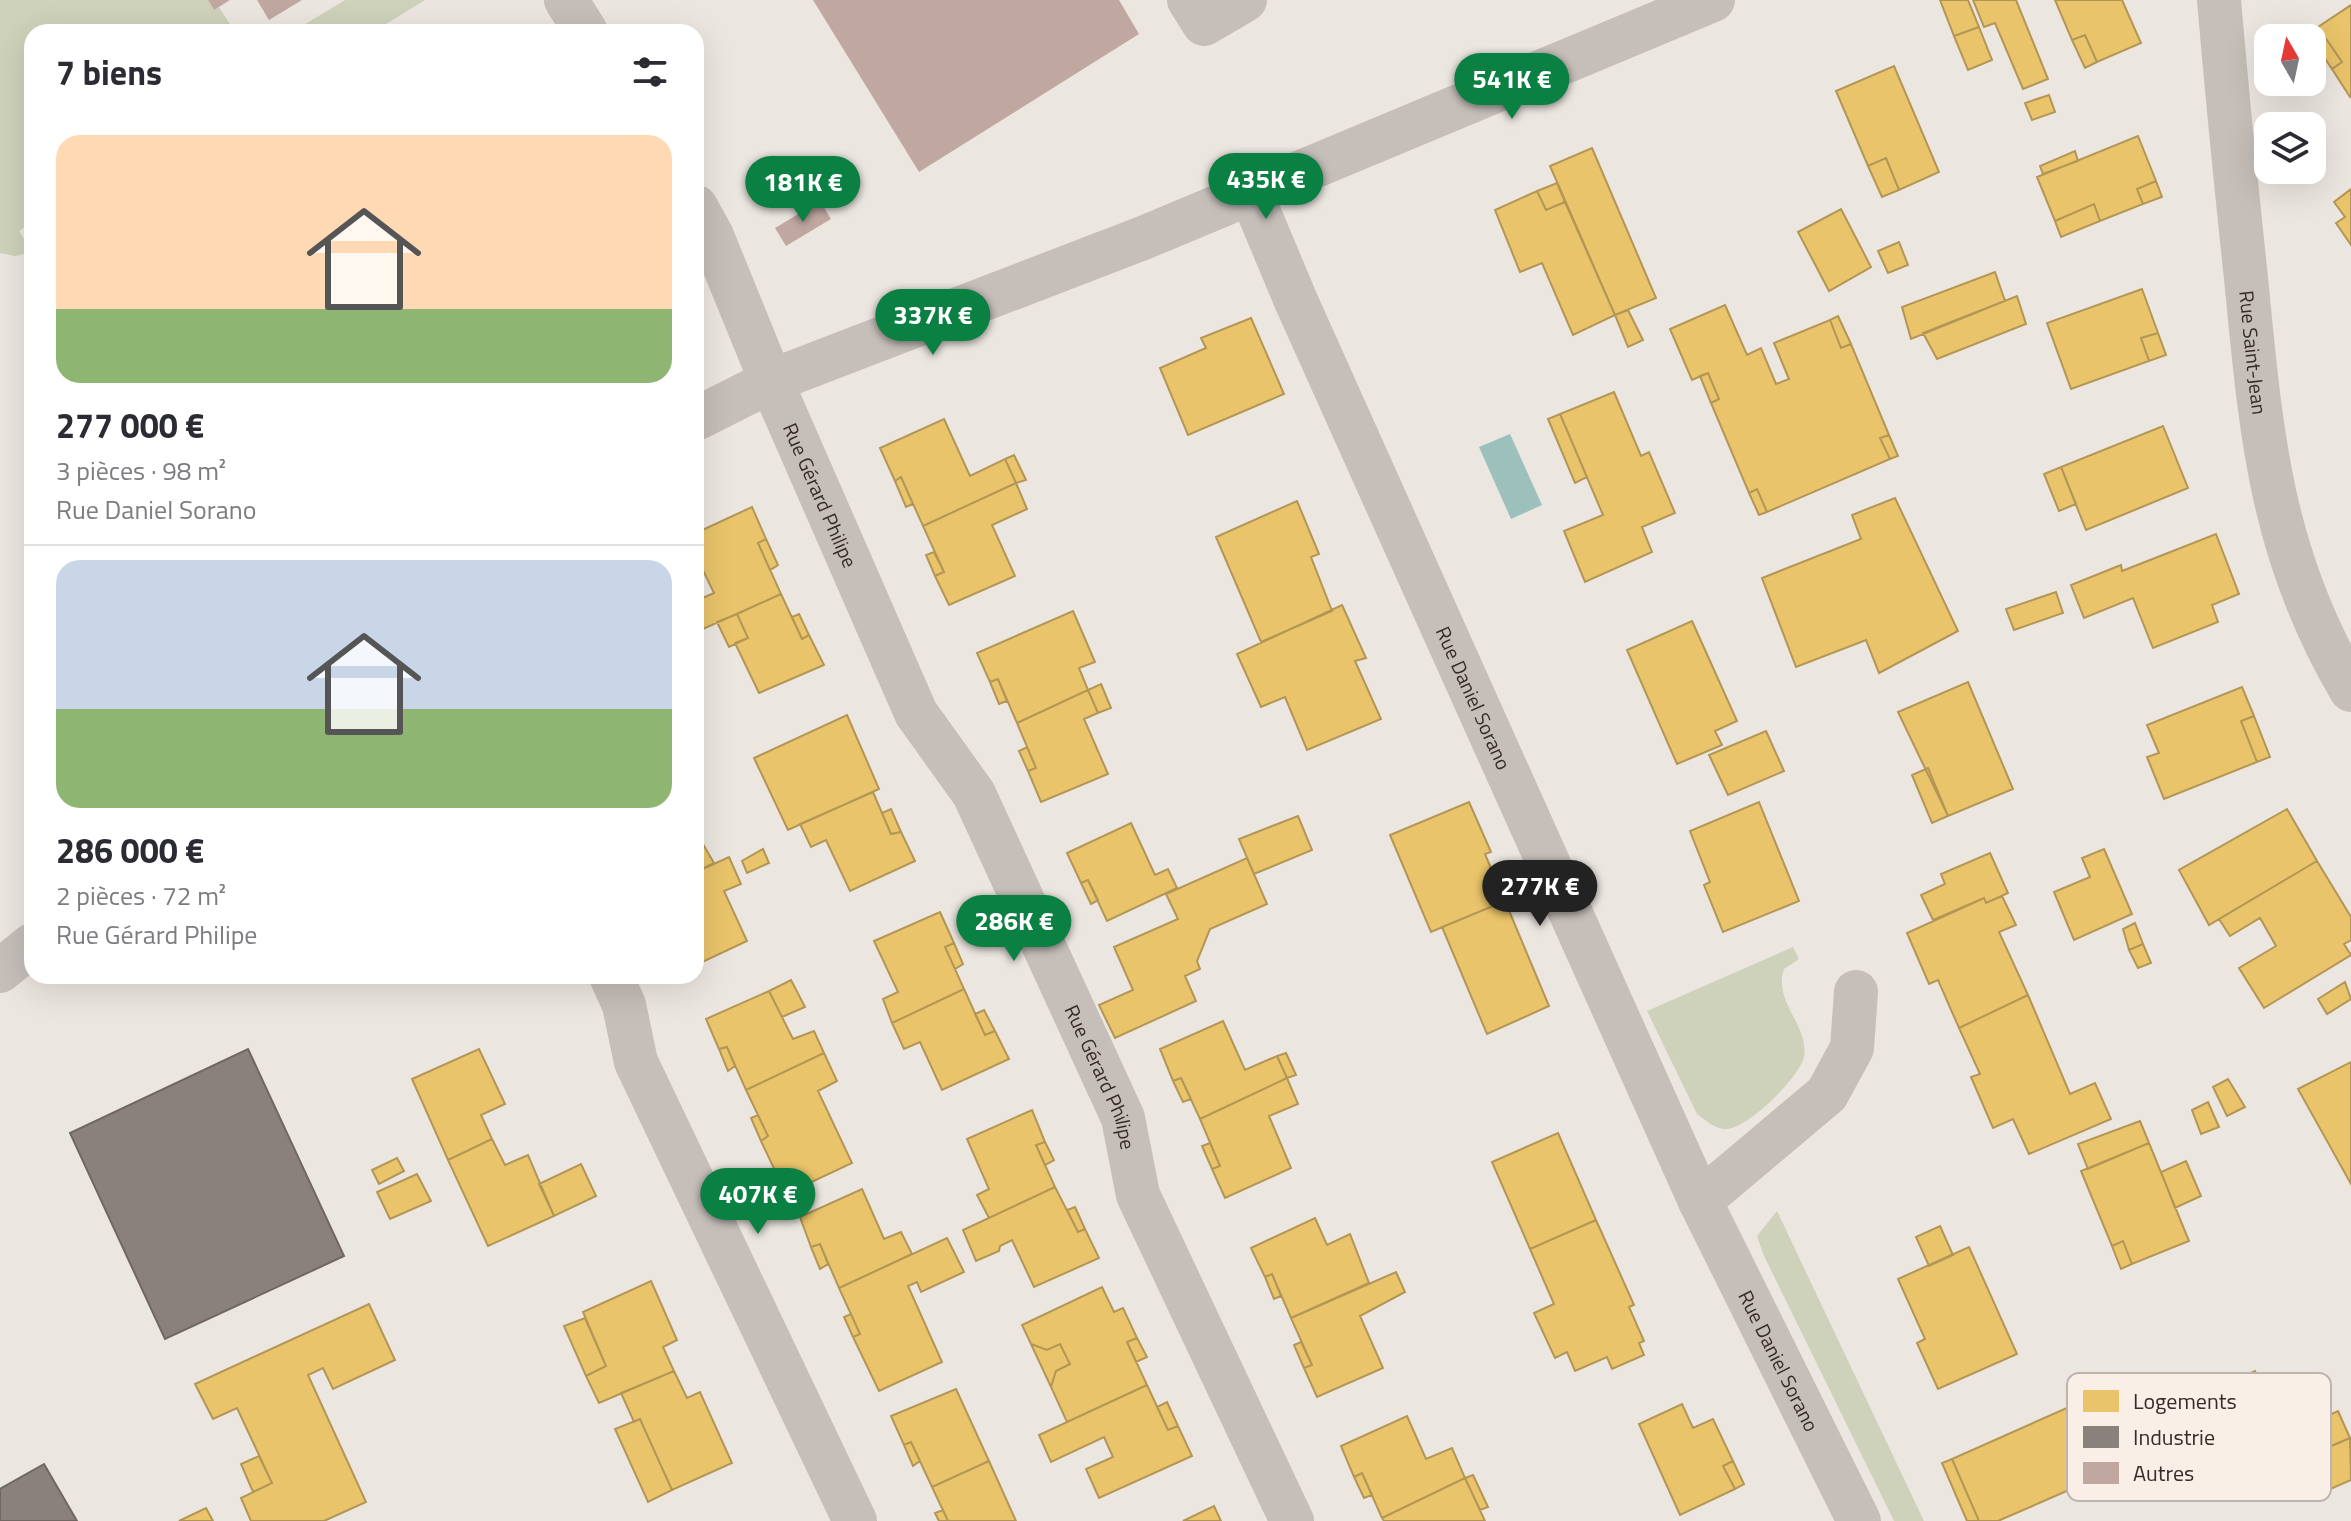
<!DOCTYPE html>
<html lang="fr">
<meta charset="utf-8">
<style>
:root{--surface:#fff;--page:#f7f7f7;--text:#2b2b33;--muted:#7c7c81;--line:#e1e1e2;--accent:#0b8043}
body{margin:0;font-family:"Titillium Web",sans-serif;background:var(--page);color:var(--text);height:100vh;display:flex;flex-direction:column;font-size:30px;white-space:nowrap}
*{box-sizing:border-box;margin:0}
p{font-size:26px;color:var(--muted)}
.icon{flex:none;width:44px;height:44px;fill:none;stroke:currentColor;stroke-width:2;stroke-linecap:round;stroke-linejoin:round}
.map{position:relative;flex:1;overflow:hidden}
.panel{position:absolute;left:24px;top:24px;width:680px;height:960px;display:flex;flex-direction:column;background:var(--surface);border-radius:24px;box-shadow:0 8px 32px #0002}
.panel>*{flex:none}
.needle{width:52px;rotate:351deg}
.fabs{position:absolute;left:2254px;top:24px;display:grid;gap:16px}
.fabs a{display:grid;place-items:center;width:72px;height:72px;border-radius:16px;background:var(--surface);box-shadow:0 8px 32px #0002;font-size:40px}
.price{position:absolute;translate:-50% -68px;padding:0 18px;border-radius:28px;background:var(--accent);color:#fff;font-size:26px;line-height:52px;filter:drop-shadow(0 2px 4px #0008)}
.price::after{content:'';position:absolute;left:50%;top:48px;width:24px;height:18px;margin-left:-12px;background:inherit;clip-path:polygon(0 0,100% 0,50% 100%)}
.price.on{background:#222;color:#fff}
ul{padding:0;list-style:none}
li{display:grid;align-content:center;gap:16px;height:424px;padding:0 32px}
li+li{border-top:2px solid var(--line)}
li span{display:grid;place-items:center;height:248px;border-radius:24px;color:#555}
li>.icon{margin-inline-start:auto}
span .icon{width:144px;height:144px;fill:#fffc;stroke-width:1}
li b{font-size:34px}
h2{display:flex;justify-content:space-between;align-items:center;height:96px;padding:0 32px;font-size:34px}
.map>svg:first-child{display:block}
.green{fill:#ced2ba}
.water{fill:#9cc0bc}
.homes{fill:#e9c46a;stroke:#b39656;stroke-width:2}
.industry{fill:#8a817c;stroke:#716762;stroke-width:2}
.building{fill:#c0a8a1}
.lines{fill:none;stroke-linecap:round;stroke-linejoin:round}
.minor{stroke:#c5beb9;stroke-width:44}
.labels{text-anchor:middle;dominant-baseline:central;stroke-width:8;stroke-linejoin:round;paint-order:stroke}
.street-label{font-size:20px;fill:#362b27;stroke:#f9efe7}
.key{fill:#f9efe7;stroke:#beb4ad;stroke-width:2}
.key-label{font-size:22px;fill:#362b27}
</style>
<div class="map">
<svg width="2351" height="1521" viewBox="0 0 2351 1521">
<rect width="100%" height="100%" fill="#ece6e0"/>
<path class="green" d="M 0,0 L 208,0 L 214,10 L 219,7 L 235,32 L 32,32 L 32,222 L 19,231 L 32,252 L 15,256 L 0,253 Z
M 345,0 L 425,0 L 373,32 L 292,32 Z
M 1793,947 L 1799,959 L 1784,969 C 1773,1003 1809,1024 1804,1057 C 1800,1077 1745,1132 1724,1129 C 1714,1128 1705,1120 1697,1114 L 1647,1011 Z
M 1777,1211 L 1924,1521 L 1894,1521 L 1764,1256 L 1757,1236 Z"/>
<path class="water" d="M 1510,434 L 1542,505 L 1511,519 L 1479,447 Z"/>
<path class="homes" d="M 1940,0 L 1968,0 L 1979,27 L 1954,36 Z
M 1973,0 L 2016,0 L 2048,79 L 2023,89 L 1995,23 L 1984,27 Z
M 2055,0 L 2122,0 L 2141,43 L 2097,62 L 2085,35 L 2072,40 Z
M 2351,5 L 2351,96 L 2350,97 L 2332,69 L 2342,62 L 2318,27 Z
M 1979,27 L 1992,60 L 1968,70 L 1954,36 Z
M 2318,27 L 2342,62 L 2332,69 L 2308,33 Z
M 2085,35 L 2097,62 L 2085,68 L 2072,40 Z
M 1894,66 L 1939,172 L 1899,190 L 1886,158 L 1868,166 L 1836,91 Z
M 2049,95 L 2055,112 L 2032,120 L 2025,103 Z
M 2138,136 L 2156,181 L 2137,189 L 2143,204 L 2100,221 L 2094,204 L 2055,221 L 2037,177 Z
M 1592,148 L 1656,298 L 1615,315 L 1550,166 Z
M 2075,151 L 2078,161 L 2043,174 L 2040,166 Z
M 1886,158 L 1899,190 L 1882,197 L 1868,166 Z
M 2156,181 L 2162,197 L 2143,204 L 2137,189 Z
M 1557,183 L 1565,202 L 1546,210 L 1537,191 Z
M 2351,189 L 2351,245 L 2336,223 L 2345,217 L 2334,202 Z
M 1537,191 L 1546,210 L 1565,202 L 1615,315 L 1573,335 L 1542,263 L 1520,272 L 1495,210 Z
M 2094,204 L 2100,221 L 2061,237 L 2055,221 Z
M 1841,209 L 1871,267 L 1829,291 L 1798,232 Z
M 1899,242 L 1908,265 L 1888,273 L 1878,251 Z
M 1995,272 L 2005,301 L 1911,339 L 1902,307 Z
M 2142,289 L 2158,333 L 2141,338 L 2149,361 L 2071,389 L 2047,323 Z
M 2017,296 L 2026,324 L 1937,359 L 1923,333 Z
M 1725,305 L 1747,355 L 1761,348 L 1776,384 L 1789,379 L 1774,343 L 1830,320 L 1841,348 L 1851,344 L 1889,435 L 1880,438 L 1890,459 L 1767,512 L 1757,489 L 1749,493 L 1711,403 L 1719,399 L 1708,373 L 1692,380 L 1670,329 Z
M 1628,310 L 1643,340 L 1628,347 L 1615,315 Z
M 1838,316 L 1851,344 L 1841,348 L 1830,320 Z
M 1251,318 L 1284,394 L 1188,435 L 1160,368 L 1206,348 L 1201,338 Z
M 2158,333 L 2166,355 L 2149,361 L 2141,338 Z
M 1708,373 L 1719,399 L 1711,403 L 1700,376 Z
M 1614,392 L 1641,456 L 1649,452 L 1675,513 L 1642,527 L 1652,552 L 1585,582 L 1564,531 L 1603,515 L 1560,414 Z
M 1560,414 L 1587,477 L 1575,483 L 1548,419 Z
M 944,419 L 970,476 L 1005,459 L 1016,483 L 923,526 L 901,477 L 895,481 L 880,448 Z
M 2163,426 L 2188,488 L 2086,530 L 2061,467 Z
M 1889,435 L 1898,456 L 1890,459 L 1880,438 Z
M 1014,455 L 1026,480 L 1016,483 L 1005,459 Z
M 2061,467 L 2076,504 L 2059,511 L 2044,474 Z
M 901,477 L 913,504 L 906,507 L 895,481 Z
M 1016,483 L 1027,509 L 992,525 L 1015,576 L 949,605 L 935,576 L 944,572 L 923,526 Z
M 1757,489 L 1767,512 L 1759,515 L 1749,493 Z
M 1895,498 L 1958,631 L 1879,673 L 1866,640 L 1796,667 L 1762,578 L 1861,539 L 1852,515 Z
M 1297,501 L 1319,554 L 1311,557 L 1332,611 L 1261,642 L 1216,537 Z
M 752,507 L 766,539 L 758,543 L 781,594 L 703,629 L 696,616 L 696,601 L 714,593 L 696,556 L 696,533 Z
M 2216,534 L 2239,594 L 2212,605 L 2218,622 L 2153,648 L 2133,598 L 2084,618 L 2071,585 L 2121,565 L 2122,571 Z
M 766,539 L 778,565 L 770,570 L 758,543 Z
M 934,552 L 944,572 L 935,576 L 926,555 Z
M 2056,592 L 2063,613 L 2014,630 L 2006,609 Z
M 781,594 L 802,639 L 809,635 L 824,665 L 759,693 L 735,643 L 748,638 L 737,614 Z
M 1342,605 L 1366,658 L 1355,661 L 1381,719 L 1307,750 L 1285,697 L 1261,707 L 1237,654 Z
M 1073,611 L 1095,662 L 1079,668 L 1088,690 L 1017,723 L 998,679 L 990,682 L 977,653 Z
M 737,614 L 748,638 L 729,647 L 717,622 Z
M 799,614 L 809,635 L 802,639 L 792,617 Z
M 1692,621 L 1737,721 L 1715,731 L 1722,745 L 1677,764 L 1627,650 Z
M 998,679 L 1007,701 L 999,704 L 990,682 Z
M 1968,682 L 2013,789 L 1948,816 L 1898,712 Z
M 1101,684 L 1111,708 L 1098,713 L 1088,690 Z
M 2242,687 L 2254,716 L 2241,721 L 2257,762 L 2164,799 L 2147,757 L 2159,753 L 2147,725 Z
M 1088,690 L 1098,713 L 1084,719 L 1108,774 L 1041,802 L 1028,771 L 1036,768 L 1017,723 Z
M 847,715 L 879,789 L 788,830 L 754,758 Z
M 2254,716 L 2270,757 L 2257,762 L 2241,721 Z
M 1766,731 L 1784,771 L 1728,795 L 1709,755 Z
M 1027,747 L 1036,768 L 1028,771 L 1019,751 Z
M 1928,768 L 1948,816 L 1932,823 L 1912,775 Z
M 873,792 L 891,834 L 901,832 L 915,861 L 850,891 L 826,840 L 811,847 L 800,824 Z
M 1469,802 L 1491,852 L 1485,854 L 1505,901 L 1431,932 L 1390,835 Z
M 1759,802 L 1799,901 L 1723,932 L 1704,885 L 1710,882 L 1690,831 Z
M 891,809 L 901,832 L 891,834 L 882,813 Z
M 2287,809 L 2317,861 L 2209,925 L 2179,870 Z
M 1298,816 L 1312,850 L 1254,874 L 1239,839 Z
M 1131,823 L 1155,875 L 1168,869 L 1177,888 L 1107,921 L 1088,880 L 1081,883 L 1067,853 Z
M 696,832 L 714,863 L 696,872 Z
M 763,849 L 769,863 L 747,873 L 742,861 Z
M 2104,849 L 2132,914 L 2074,940 L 2054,892 L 2090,877 L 2082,858 Z
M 1990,853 L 2008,893 L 1986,903 L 1984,898 L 1933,920 L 1921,895 L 1945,884 L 1941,874 Z
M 729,857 L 741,884 L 724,891 L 747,941 L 696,965 L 696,872 Z
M 1247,858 L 1267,904 L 1210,929 L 1197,961 L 1200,969 L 1185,976 L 1196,1001 L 1115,1038 L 1099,1005 L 1133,990 L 1114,947 L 1178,919 L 1166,894 Z
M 2317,861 L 2351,917 L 2351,940 L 2344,944 L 2351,955 L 2264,1008 L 2239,968 L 2276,946 L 2260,918 L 2230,936 L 2219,919 Z
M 1088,880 L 1098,900 L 1091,904 L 1081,883 Z
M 2002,896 L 2016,925 L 1999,932 L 2028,995 L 1959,1028 L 1938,980 L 1929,984 L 1907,933 L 1984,898 L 1986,903 Z
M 1505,901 L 1549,1006 L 1487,1034 L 1442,927 Z
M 940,912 L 954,943 L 945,947 L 964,989 L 892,1023 L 883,999 L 898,992 L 874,941 Z
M 2135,923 L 2143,944 L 2129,950 L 2123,929 Z
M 954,943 L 963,964 L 955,969 L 945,947 Z
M 2143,944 L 2151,963 L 2138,968 L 2129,950 Z
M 791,980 L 805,1007 L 782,1017 L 769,991 Z
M 2345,982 L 2351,999 L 2327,1014 L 2318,999 Z
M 964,989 L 985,1035 L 995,1031 L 1009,1059 L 942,1090 L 920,1042 L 904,1049 L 892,1023 Z
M 769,991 L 793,1039 L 814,1031 L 824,1053 L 746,1090 L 727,1047 L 719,1049 L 706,1019 Z
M 2028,995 L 2070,1094 L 2095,1083 L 2111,1119 L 2029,1154 L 2013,1119 L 1993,1128 L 1971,1077 L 1980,1074 L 1959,1028 Z
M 984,1010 L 995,1031 L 985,1035 L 975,1014 Z
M 1223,1021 L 1245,1070 L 1277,1056 L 1287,1078 L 1200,1119 L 1181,1078 L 1173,1081 L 1160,1049 Z
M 727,1047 L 735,1066 L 728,1071 L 719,1049 Z
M 479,1049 L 505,1104 L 481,1115 L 492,1139 L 448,1160 L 412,1079 Z
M 824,1053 L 837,1081 L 818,1091 L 852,1163 L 786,1194 L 761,1141 L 768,1136 L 746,1090 Z
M 1286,1053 L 1296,1075 L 1287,1078 L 1277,1056 Z
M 2351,1062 L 2351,1184 L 2298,1089 Z
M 1181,1078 L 1191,1099 L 1183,1102 L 1173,1081 Z
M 1287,1078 L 1298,1104 L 1269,1116 L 1291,1168 L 1225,1198 L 1212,1169 L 1220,1166 L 1200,1119 Z
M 2228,1079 L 2245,1107 L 2227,1116 L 2213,1087 Z
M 2208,1102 L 2219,1127 L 2201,1134 L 2192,1110 Z
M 1032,1110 L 1045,1142 L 1036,1145 L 1055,1187 L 989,1218 L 977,1195 L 989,1189 L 967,1139 Z
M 758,1115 L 768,1136 L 761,1141 L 751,1118 Z
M 2140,1121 L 2149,1143 L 2088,1169 L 2078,1144 Z
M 1558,1133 L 1596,1220 L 1530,1249 L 1492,1162 Z
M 492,1139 L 505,1165 L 528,1155 L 554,1216 L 488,1246 L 448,1160 Z
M 1045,1142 L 1054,1160 L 1045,1165 L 1036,1145 Z
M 1210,1143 L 1220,1166 L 1212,1169 L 1202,1146 Z
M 2149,1143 L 2189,1241 L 2132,1264 L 2123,1241 L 2112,1246 L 2081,1171 Z
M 397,1158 L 404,1171 L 379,1184 L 372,1170 Z
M 2186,1161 L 2201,1196 L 2175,1208 L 2161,1172 Z
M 581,1164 L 596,1196 L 554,1216 L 539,1184 Z
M 417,1174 L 431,1201 L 390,1219 L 377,1192 Z
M 1055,1187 L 1078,1232 L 1085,1229 L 1099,1258 L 1034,1287 L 1012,1240 L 1000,1246 L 999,1251 L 976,1261 L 963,1230 Z
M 862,1189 L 884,1239 L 901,1232 L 912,1254 L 839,1288 L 820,1244 L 811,1247 L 800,1217 Z
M 1075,1207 L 1085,1229 L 1078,1232 L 1067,1210 Z
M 1315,1218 L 1327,1245 L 1350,1234 L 1369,1283 L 1291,1318 L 1272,1274 L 1265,1277 L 1251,1248 Z
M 1596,1220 L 1634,1305 L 1629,1307 L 1644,1341 L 1639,1343 L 1644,1355 L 1612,1369 L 1607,1357 L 1575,1371 L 1567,1352 L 1555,1358 L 1534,1313 L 1554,1304 L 1530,1249 Z
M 1940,1226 L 1953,1255 L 1929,1266 L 1916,1237 Z
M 947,1238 L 964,1272 L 921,1292 L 917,1282 L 908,1286 L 942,1362 L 879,1391 L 853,1337 L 860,1334 L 839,1288 Z
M 2123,1241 L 2132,1264 L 2121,1269 L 2112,1246 Z
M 820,1244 L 828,1264 L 820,1269 L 811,1247 Z
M 1969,1247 L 2017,1354 L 1938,1389 L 1917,1343 L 1925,1339 L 1898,1279 Z
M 1396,1272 L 1405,1292 L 1360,1316 L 1383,1368 L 1317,1397 L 1304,1368 L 1312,1365 L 1291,1318 Z
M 1272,1274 L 1281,1296 L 1274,1299 L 1265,1277 Z
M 651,1281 L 677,1340 L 663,1347 L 674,1371 L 599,1403 L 586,1376 L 606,1366 L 583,1312 Z
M 1102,1287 L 1114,1312 L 1123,1308 L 1137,1338 L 1127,1342 L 1147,1385 L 1067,1422 L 1051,1387 L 1056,1371 L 1070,1364 L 1060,1344 L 1047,1350 L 1031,1344 L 1022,1325 Z
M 369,1304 L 395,1360 L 333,1389 L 323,1368 L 308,1375 L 366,1502 L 324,1521 L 251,1521 L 241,1498 L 272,1483 L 237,1408 L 213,1419 L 195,1384 Z
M 851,1314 L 860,1334 L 853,1337 L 844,1317 Z
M 585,1318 L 606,1366 L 586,1376 L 564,1326 Z
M 1137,1338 L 1147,1357 L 1136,1362 L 1127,1342 Z
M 1301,1342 L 1312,1365 L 1304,1368 L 1294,1345 Z
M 1031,1344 L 1047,1350 L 1060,1344 L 1070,1364 L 1056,1371 L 1051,1387 Z
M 674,1371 L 687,1398 L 700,1392 L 732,1463 L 672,1490 L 640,1419 L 634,1422 L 621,1393 Z
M 2255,1371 L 2295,1463 L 2223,1496 L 2196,1432 L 2202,1429 L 2189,1400 Z
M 1147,1385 L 1168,1430 L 1178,1426 L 1192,1456 L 1099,1498 L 1086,1469 L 1113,1457 L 1104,1437 L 1051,1462 L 1039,1435 Z
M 956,1389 L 989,1461 L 932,1487 L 911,1442 L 904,1445 L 891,1416 Z
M 1167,1402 L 1178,1426 L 1168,1430 L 1157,1407 Z
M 2078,1403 L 2108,1473 L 1998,1521 L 1979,1521 L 1952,1459 Z
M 1682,1404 L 1693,1428 L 1713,1419 L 1733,1461 L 1723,1466 L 1735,1489 L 1680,1515 L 1639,1424 Z
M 2338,1411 L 2350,1438 L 2324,1449 L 2312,1423 Z
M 1407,1416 L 1426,1459 L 1452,1448 L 1465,1478 L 1382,1518 L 1362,1473 L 1354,1477 L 1341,1446 Z
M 640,1419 L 672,1490 L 648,1502 L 615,1429 Z
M 2350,1438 L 2351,1480 L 2317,1495 L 2301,1459 Z
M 911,1442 L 920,1461 L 913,1466 L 904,1445 Z
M 259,1456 L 272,1483 L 253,1492 L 241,1464 Z
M 1952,1459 L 1979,1521 L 1967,1521 L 1942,1463 Z
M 989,1461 L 1016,1521 L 948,1521 L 932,1487 Z
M 1733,1461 L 1744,1484 L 1735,1489 L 1723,1466 Z
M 1362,1473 L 1372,1495 L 1364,1498 L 1354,1477 Z
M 1473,1475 L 1488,1507 L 1480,1510 L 1465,1478 Z
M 1465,1478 L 1485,1521 L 1384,1521 L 1382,1518 Z
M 1214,1506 L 1221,1521 L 1183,1521 Z
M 206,1508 L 213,1521 L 179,1521 Z
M 943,1510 L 948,1521 L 939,1521 L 935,1513 Z"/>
<path class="industry" d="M 248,1049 L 344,1256 L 165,1339 L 70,1133 Z
M 44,1464 L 77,1521 L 0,1521 L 0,1489 Z"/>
<path class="building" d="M 208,0 L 230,0 L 214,10 Z
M 257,0 L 302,0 L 269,20 Z
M 813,0 L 1119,0 L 1139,34 L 919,172 Z
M 820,201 L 831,219 L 786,246 L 775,228 Z"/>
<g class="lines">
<g class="minor">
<path d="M 566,0 L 586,32"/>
<path d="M 1189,0 L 1204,24 L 1245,0"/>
<path id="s1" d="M 2219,0 C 2227,93 2236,185 2246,278 C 2261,432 2270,553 2351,690"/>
<path id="s2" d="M 1250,191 L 1296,301 L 1700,1201 L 1859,1521"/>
<path id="s3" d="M 696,207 L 712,236 L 771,381 L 916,713 L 974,794 L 1123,1118 L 1138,1195 L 1292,1521"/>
<path d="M 696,419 L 771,381 L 1143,238 L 1713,0"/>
<path d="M 0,971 L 32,945"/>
<path d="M 611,976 L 624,1005 L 636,1062 L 855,1521"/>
<path d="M 1700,1201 L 1827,1094 L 1852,1048 L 1856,992"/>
</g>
</g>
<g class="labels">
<g class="street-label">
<text stroke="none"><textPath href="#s1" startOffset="354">Rue Saint-Jean</textPath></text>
<text stroke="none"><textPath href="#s3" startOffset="314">Rue Gérard Philipe</textPath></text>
<text stroke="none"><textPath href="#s2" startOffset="554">Rue Daniel Sorano</textPath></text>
<text stroke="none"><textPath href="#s3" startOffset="962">Rue Gérard Philipe</textPath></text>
<text stroke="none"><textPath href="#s2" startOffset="1284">Rue Daniel Sorano</textPath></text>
</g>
</g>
<rect x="2067" y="1373" width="264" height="128" rx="12" class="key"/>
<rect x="2083" y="1390" width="36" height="22" fill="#e9c46a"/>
<rect x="2083" y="1426" width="36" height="22" fill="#8a817c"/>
<rect x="2083" y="1462" width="36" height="22" fill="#c0a8a1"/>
<g class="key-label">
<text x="2133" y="1409">Logements</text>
<text x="2133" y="1445">Industrie</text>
<text x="2133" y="1481">Autres</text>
</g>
</svg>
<div class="fabs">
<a><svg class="needle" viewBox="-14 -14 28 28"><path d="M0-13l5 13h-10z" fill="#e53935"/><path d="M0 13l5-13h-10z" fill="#7c7c81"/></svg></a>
<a><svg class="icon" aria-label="layers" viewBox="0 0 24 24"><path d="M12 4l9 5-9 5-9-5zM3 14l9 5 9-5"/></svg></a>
</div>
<b class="price" style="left:1512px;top:121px">541K €</b>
<b class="price" style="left:1266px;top:221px">435K €</b>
<b class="price" style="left:803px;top:224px">181K €</b>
<b class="price" style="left:933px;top:357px">337K €</b>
<b class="price on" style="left:1540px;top:928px">277K €</b>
<b class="price" style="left:1014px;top:963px">286K €</b>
<b class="price" style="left:758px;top:1236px">407K €</b>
<section class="panel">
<h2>7 biens<svg class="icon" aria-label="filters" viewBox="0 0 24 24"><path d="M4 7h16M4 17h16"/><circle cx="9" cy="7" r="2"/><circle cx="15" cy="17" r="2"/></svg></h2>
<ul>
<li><span style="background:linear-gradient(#ffd9b3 70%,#8fb573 0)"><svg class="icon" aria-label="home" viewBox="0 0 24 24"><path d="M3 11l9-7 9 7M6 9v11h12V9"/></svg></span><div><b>277 000 €</b><p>3 pièces · 98 m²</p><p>Rue Daniel Sorano</p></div></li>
<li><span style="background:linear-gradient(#c9d6e8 60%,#8fb573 0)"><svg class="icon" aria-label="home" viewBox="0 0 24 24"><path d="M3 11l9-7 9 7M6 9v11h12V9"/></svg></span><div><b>286 000 €</b><p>2 pièces · 72 m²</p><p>Rue Gérard Philipe</p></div></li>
</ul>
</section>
</div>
